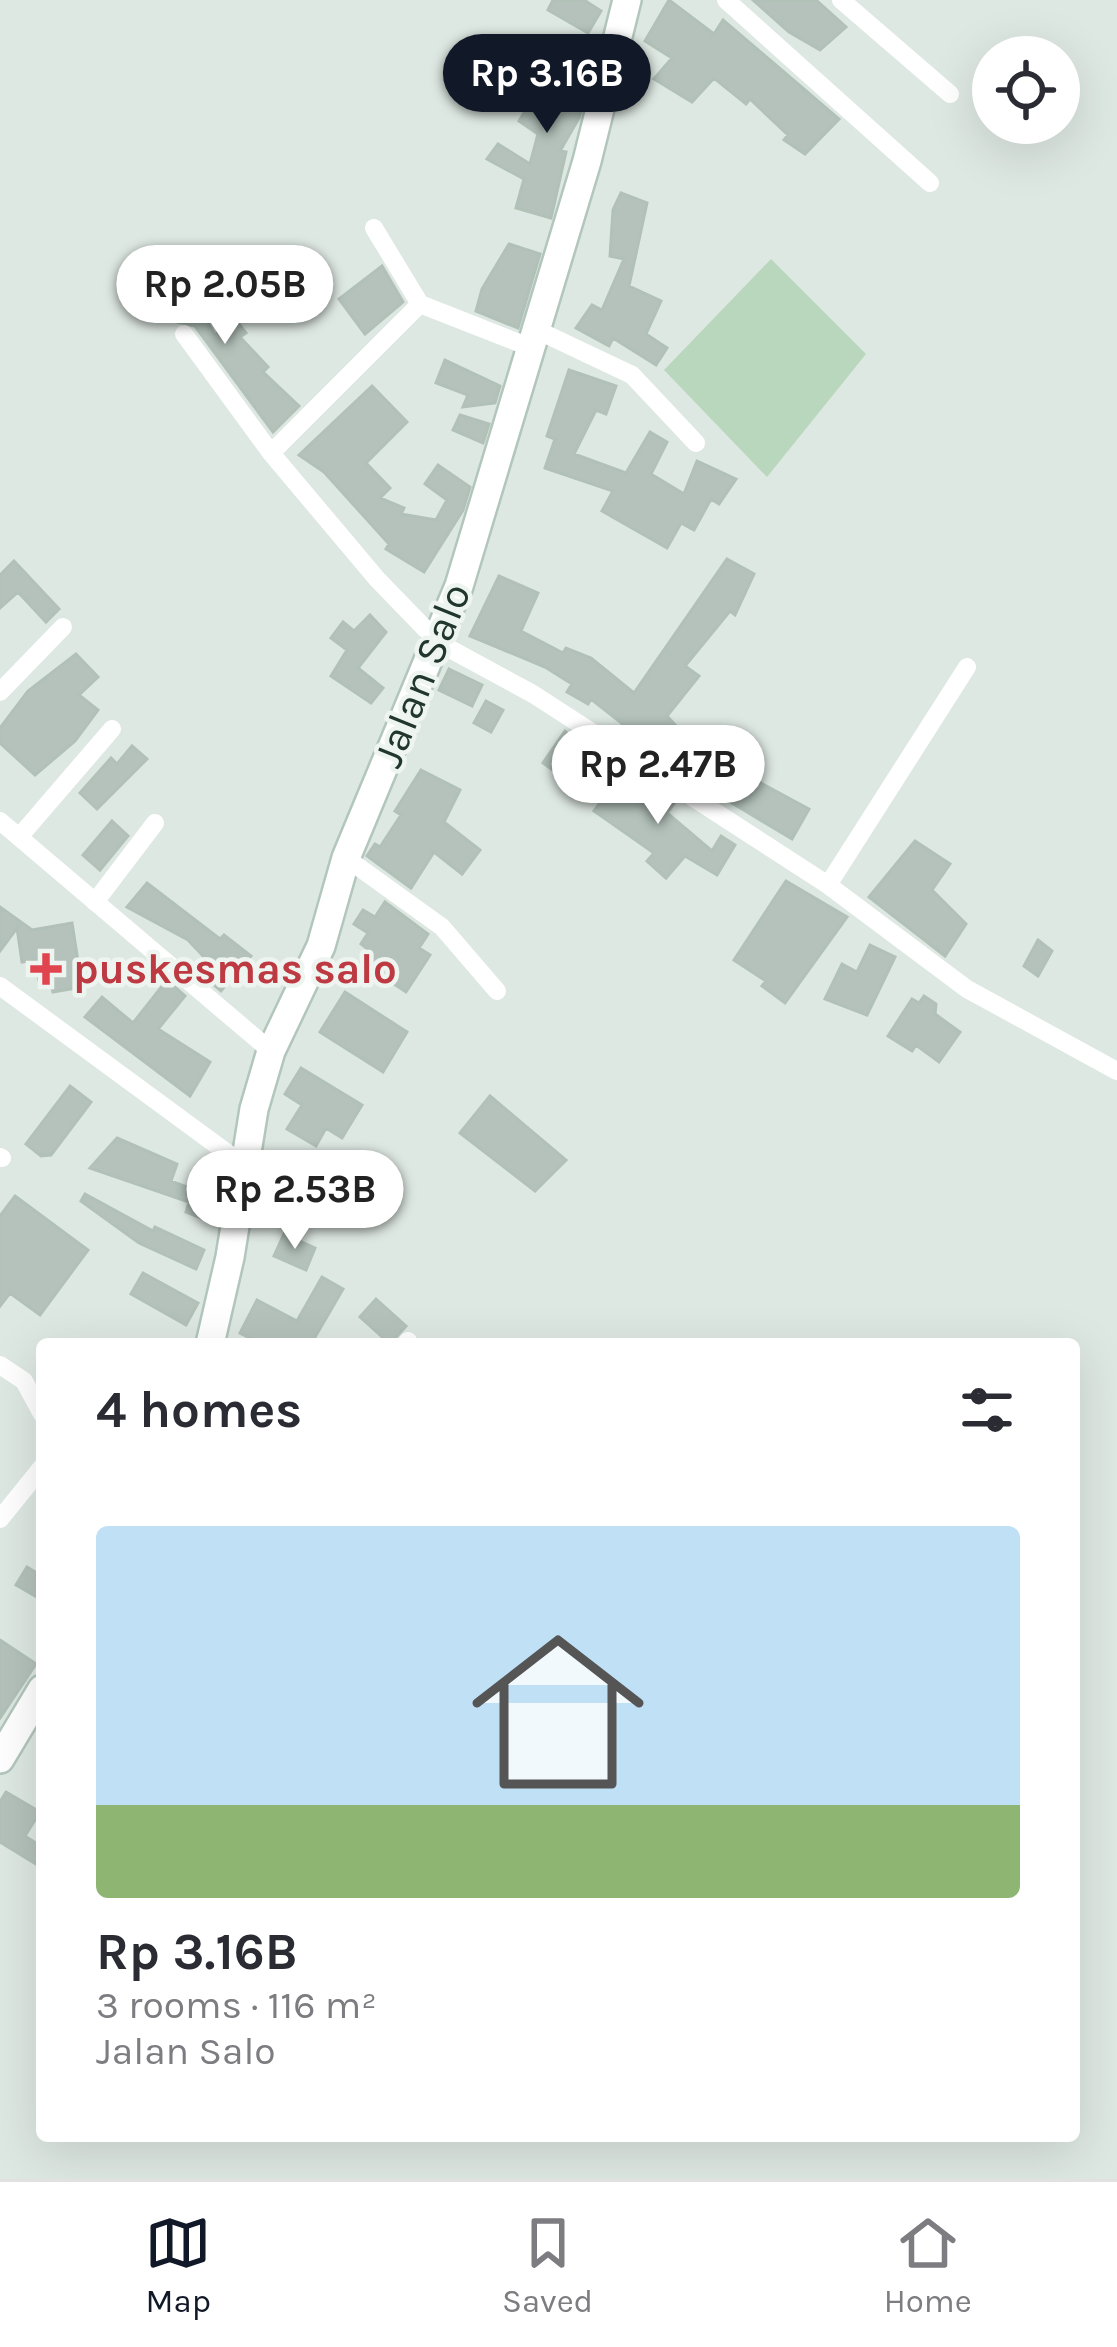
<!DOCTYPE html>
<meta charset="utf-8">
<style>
:root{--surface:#fff;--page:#f7f7f7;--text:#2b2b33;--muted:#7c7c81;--line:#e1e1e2;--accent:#111827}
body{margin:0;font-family:Karla,sans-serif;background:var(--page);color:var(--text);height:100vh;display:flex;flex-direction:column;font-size:45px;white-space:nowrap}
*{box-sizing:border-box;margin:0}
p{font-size:39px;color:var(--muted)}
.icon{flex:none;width:66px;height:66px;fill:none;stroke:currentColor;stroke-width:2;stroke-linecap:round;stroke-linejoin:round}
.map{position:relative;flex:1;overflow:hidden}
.drawer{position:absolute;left:36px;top:1338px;width:1044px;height:804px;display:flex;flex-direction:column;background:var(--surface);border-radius:12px;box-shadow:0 12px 48px #0002}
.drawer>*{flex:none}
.tools{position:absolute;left:972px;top:36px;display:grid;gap:24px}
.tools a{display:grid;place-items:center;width:108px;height:108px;border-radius:50%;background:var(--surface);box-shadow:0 12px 48px #0002;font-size:60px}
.price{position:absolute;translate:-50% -102px;padding:0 27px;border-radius:42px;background:#fff;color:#222;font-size:39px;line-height:78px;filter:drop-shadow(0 3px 6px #0008)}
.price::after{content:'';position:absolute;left:50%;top:72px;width:36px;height:27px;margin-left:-18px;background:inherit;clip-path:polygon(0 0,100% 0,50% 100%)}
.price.active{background:var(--accent);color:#fff}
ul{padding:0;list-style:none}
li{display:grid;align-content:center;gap:24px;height:636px;padding:0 60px}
li span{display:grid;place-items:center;height:372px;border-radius:12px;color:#555}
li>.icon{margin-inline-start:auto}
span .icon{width:216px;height:216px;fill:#fffc;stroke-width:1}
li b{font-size:51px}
h2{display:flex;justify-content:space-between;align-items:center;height:144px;padding:0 60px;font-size:51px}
.dock{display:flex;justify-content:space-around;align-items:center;height:168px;border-top:3px solid var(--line);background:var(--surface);font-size:33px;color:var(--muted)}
.dock a{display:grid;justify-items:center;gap:6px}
.dock .active{color:var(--accent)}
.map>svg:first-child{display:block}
.green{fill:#b8d7bc}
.building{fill:#b4c2bb;stroke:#b1c1b8;stroke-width:3}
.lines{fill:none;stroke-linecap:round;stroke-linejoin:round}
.secondary-casing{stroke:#b2c6bc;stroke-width:32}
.street{stroke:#fff;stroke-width:18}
.secondary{stroke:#fff;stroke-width:27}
.health-dot{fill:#e0444e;stroke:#eef5f0;stroke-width:4.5}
.labels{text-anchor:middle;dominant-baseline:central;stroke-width:9;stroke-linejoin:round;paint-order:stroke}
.street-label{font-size:42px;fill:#21362d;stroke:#eef5f0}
.health-label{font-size:42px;font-weight:bold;fill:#be3a42;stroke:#eef5f0;text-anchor:start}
</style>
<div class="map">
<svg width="1117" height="2179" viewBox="0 0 1117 2179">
<rect width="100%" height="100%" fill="#dee8e2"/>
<path class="green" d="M 771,259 L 866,354 L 767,477 L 664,370 Z"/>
<path class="building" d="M 553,0 L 584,0 L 601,11 L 588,33 L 548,10 Z
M 669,0 L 714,34 L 723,20 L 839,119 L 805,154 L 784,140 L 788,135 L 750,99 L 746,104 L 714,78 L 692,102 L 654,79 L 672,58 L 645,41 Z
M 753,0 L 816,0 L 846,27 L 820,50 L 789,32 Z
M 561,52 L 590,74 L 579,118 L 560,151 L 566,152 L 551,218 L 516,208 L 524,179 L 487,159 L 498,144 L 530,164 L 538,134 L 519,121 Z
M 621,193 L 647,203 L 629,286 L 661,301 L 646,334 L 667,348 L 656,365 L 613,338 L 609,346 L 576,328 L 592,305 L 602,310 L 624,259 L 610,256 L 613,210 Z
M 509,244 L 540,254 L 518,328 L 476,311 L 482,289 Z
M 168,256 L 215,335 L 235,319 L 246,333 L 240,337 L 268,367 L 263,372 L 299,406 L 273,432 L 195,326 L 177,322 L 146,270 Z
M 382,266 L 403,302 L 365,334 L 339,299 Z
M 445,360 L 500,386 L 495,403 L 463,407 L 468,395 L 436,383 Z
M 569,370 L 616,386 L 606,414 L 596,410 L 574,454 L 626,473 L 650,432 L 667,442 L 651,474 L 684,494 L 697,461 L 736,479 L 719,504 L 711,499 L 694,530 L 681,523 L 667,548 L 602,511 L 613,491 L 545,468 L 555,439 L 547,436 Z
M 372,386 L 407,422 L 366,463 L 390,488 L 380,498 L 404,508 L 401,514 L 436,520 L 447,500 L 425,484 L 438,465 L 470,487 L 463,510 L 424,572 L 386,549 L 389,544 L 324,472 L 299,455 Z
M 460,415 L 489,424 L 483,443 L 453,430 Z
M 727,559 L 754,574 L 735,615 L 730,611 L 685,666 L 699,676 L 667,716 L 688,739 L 691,735 L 729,761 L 734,753 L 752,764 L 746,775 L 809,809 L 792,839 L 641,748 L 619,731 L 624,725 L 591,699 L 588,704 L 567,692 L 572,684 L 545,667 L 470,636 L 499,576 L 538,593 L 521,631 L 563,653 L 566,648 L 591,658 L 634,693 Z
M 14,561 L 59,609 L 46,622 L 18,592 L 0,608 L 0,575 Z
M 370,615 L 386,632 L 358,668 L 383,688 L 371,703 L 331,676 L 347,650 L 331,638 L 343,622 L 354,631 Z
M 76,654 L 98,677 L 79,695 L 98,710 L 75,741 L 35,775 L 0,743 L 0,728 L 28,691 Z
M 449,669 L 482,685 L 472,706 L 439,690 Z
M 486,701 L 503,710 L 491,732 L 474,723 Z
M 565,731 L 587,752 L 568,781 L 543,763 Z
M 132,746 L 147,759 L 97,809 L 80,793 L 111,758 L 117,764 Z
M 421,770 L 460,790 L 444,822 L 480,850 L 462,874 L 434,852 L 411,888 L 367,856 L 375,844 L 380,847 L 401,815 L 395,811 Z
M 625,770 L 675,802 L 667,813 L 712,851 L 721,836 L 735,845 L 717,875 L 685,856 L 666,878 L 647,861 L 654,853 L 594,811 Z
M 112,821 L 128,836 L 100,870 L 83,855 Z
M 915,841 L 950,864 L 932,890 L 966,924 L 945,956 L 869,897 Z
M 786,881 L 847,917 L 785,1003 L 762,986 L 766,981 L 734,960 Z
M 147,883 L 220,939 L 224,935 L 251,956 L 221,991 L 194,968 L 204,957 L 188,940 L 127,907 Z
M 385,902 L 428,934 L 419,948 L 430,955 L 406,992 L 361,962 L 369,950 L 361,944 L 368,933 L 354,924 L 363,910 L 375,917 Z
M 0,907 L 32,930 L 72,923 L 82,987 L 53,992 L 50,979 L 39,981 L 35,960 L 22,962 L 17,928 L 0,951 Z
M 1038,940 L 1052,951 L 1038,976 L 1024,966 Z
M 870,945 L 895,957 L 867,1015 L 825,999 L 842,964 L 857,972 Z
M 167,980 L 185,996 L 158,1029 L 210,1062 L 190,1096 L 85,1017 L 102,997 L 133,1023 Z
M 345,992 L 407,1032 L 383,1072 L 320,1032 Z
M 924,996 L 936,1004 L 935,1014 L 960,1032 L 939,1062 L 916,1045 L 912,1051 L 888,1036 L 912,999 L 919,1003 Z
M 301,1068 L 362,1105 L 342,1138 L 326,1128 L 316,1146 L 287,1129 L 302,1105 L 285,1094 Z
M 70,1086 L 91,1102 L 51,1155 L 41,1156 L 26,1144 Z
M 490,1096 L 566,1160 L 535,1191 L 460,1133 Z
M 117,1138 L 177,1164 L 171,1181 L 221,1200 L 212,1222 L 186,1212 L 189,1202 L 90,1168 Z
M 85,1194 L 153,1231 L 155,1227 L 204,1250 L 196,1269 L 139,1243 L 81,1201 Z
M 15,1196 L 88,1250 L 40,1315 L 10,1293 L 0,1306 L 0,1216 Z
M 284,1234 L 315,1248 L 306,1270 L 274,1256 Z
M 143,1273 L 198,1303 L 186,1325 L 131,1294 Z
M 322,1277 L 343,1289 L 311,1344 L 262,1344 L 240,1333 L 257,1300 L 297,1321 Z
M 376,1299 L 406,1326 L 390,1344 L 360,1317 Z
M 27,1567 L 42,1576 L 42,1600 L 16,1585 Z
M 0,1640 L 36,1664 L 0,1718 Z
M 6,1792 L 40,1812 L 25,1836 L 42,1847 L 36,1864 L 0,1842 L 0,1802 Z"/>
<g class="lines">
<g class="secondary-casing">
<path id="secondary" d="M 210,1344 L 230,1257 L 254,1109 L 271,1051 L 321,946 L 346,858 L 459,586 L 587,161 L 627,0
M 0,1759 L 42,1689"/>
</g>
<path class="street" d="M 726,0 L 930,183
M 841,0 L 950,94
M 374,228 L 420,304
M 539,331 L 632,375 L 696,443
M 184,334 L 271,453 L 377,579 L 439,643 L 533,694 L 828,885 L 967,989 L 1117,1071
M 271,453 L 420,304 L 532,348
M 0,692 L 63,627
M 0,821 L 271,1051
M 20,836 L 112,729
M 346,858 L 442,927 L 497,991
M 828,885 L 967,667
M 95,902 L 155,823
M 0,986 L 245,1166
M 0,1157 L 2,1158
M 406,1344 L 408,1341
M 0,1365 L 24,1381 L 42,1414
M 0,1519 L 42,1467"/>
<use href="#secondary" class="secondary"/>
</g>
<path class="health-dot" d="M40 951h12v12h12v12h-12v12h-12v-12h-12v-12h12z"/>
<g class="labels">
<g class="street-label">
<text transform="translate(422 675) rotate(-68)">Jalan Salo</text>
</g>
<g class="health-label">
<text x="73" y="969">puskesmas salo</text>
</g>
</g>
</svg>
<div class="tools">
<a><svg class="icon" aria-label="locate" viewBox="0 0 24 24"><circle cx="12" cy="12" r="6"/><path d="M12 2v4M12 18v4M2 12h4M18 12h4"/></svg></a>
</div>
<b class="price active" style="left:547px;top:136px">Rp 3.16B</b>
<b class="price" style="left:225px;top:347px">Rp 2.05B</b>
<b class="price" style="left:658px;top:827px">Rp 2.47B</b>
<b class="price" style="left:295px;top:1252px">Rp 2.53B</b>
<section class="drawer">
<h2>4 homes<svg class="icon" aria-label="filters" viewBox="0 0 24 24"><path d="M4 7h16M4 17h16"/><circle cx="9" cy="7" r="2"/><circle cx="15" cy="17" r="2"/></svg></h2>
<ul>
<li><span style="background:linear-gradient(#bfe0f5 75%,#8fb573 0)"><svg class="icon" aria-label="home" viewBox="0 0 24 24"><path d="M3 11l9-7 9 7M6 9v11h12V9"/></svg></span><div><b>Rp 3.16B</b><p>3 rooms · 116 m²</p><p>Jalan Salo</p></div></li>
</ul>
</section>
</div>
<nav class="dock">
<a class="active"><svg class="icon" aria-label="map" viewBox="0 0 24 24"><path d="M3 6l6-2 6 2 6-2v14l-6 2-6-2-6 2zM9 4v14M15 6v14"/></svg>Map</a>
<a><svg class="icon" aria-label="saved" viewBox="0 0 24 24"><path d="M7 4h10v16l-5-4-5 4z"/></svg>Saved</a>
<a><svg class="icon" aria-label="home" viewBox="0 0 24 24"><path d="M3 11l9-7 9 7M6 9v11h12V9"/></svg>Home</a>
</nav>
